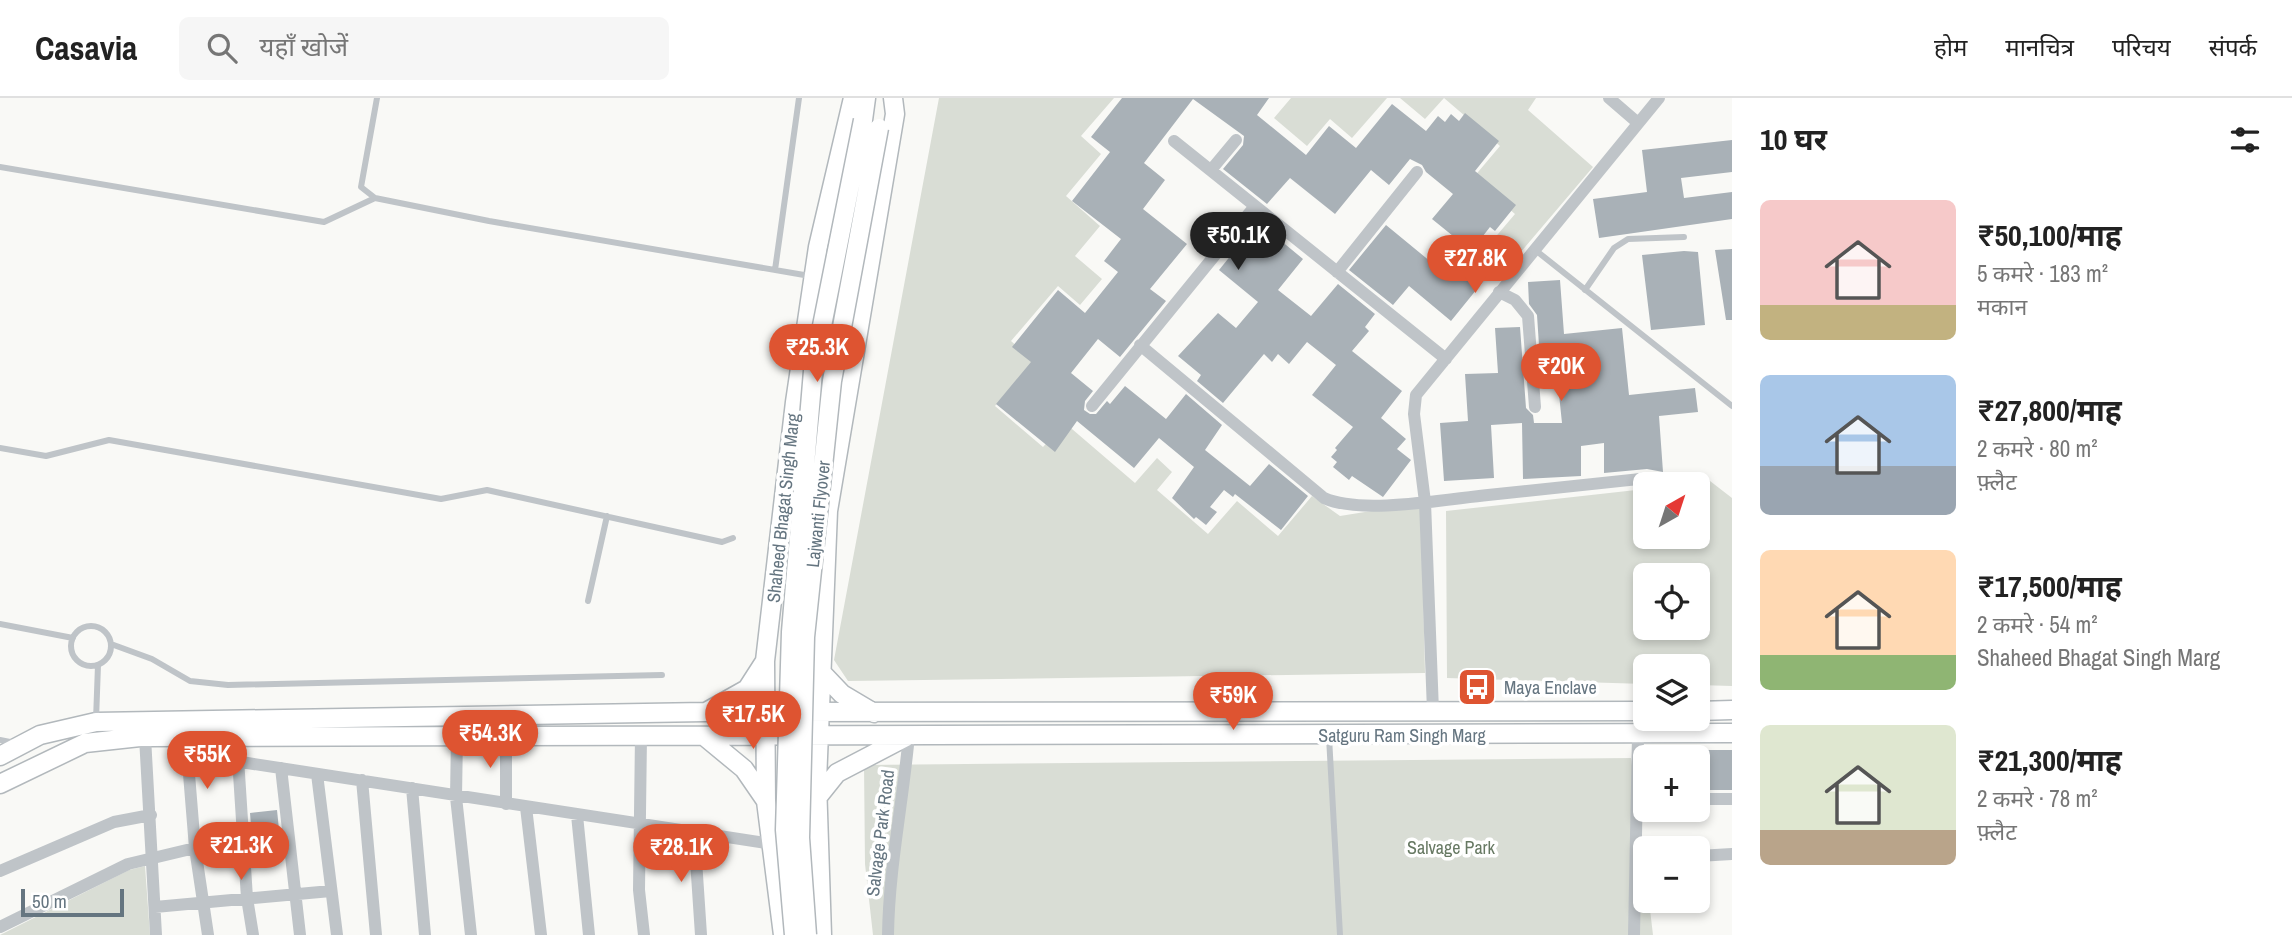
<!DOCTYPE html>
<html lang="hi">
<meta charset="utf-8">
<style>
:root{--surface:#fff;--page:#f6f6f6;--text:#222;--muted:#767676;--line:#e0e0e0;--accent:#de5431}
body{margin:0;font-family:"Archivo Narrow","Noto Sans Devanagari",sans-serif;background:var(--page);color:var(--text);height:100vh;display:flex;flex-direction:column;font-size:26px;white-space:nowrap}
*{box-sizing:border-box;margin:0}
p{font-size:23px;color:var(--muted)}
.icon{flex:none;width:38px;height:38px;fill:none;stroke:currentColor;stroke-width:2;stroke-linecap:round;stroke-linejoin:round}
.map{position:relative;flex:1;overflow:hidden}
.side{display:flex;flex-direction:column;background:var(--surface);width:560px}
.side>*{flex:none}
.needle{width:46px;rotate:39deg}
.tools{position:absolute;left:1633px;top:374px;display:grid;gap:14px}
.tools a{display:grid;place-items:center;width:77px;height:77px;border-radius:10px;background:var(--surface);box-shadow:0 4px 10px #0003;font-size:35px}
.scale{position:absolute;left:21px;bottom:18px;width:103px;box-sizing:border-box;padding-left:7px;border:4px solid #657580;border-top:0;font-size:19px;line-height:24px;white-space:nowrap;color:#657580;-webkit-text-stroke:5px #fff;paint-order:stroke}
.price{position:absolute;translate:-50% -60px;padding:0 16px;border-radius:24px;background:var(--accent);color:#fff;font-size:23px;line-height:46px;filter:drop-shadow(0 2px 4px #0008)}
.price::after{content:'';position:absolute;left:50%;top:42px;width:21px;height:16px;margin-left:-10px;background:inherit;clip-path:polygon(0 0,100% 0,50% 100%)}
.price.on{background:#222;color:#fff}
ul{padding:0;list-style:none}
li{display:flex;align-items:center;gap:21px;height:175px;padding:0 28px}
li span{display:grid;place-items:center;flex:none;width:196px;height:140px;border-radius:10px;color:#555}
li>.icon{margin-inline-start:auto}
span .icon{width:84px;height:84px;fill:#fffc;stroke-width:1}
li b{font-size:30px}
h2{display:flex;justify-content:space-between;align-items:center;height:84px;padding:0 28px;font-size:30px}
header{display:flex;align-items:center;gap:42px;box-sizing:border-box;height:98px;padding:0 35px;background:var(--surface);border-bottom:2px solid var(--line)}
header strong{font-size:33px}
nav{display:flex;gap:38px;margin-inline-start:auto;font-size:24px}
.search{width:490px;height:63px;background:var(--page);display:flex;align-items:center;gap:18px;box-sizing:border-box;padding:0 24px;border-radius:10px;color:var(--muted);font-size:26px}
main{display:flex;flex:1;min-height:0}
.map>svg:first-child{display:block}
.green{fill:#d9ddd5;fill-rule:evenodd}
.building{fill:#a9b1b7}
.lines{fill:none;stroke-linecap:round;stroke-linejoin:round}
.secondary-casing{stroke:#b2b8bc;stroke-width:21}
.lane{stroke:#bfc4c8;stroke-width:6}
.street{stroke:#bfc4c8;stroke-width:12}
.secondary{stroke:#fff;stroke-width:18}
.secondary-bridge-casing{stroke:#b2b8bc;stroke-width:21;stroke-linecap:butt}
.secondary-bridge{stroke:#fff;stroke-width:18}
.labels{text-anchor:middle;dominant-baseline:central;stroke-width:7;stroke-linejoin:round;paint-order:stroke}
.street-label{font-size:18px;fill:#657580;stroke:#fff}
.poi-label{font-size:18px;fill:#657580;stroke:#fff;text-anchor:start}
.park-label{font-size:18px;fill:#677963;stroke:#fff}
</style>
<header>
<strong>Casavia</strong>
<div class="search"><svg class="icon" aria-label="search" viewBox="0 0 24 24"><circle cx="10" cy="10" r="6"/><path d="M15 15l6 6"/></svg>यहाँ खोजें</div>
<nav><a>होम</a><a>मानचित्र</a><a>परिचय</a><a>संपर्क</a></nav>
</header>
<main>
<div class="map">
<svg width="1732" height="837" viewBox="0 0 1732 837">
<rect width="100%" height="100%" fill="#f9f9f6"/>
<path class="green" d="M 939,0 L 1114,0 L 1081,38 L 1101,56 L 1066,98 L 1100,128 L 1075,158 L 1102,181 L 1080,207 L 1058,188 L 1011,243 L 1033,263 L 995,308 L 1043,349 L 1065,325 L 1135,385 L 1157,360 L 1172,374 L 1157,392 L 1208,436 L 1237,403 L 1278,438 L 1312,398 L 1340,418 L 1421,405 L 1425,575 L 848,583 L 834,562 Z
M 1291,0 L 1387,0 L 1352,40 L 1330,21 L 1307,48 L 1274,20 Z
M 1400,0 L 1536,0 L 1528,12 L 1593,69 L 1503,175 L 1481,156 L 1515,116 L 1473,80 L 1500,48 L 1444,0 L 1425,21 Z
M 1710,383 L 1732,400 L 1732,588 L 1698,587 L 1698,569 L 1645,569 L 1645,586 L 1447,580 L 1446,413 L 1645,391 L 1645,439 L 1698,439 L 1698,387 L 1679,387 ZM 1645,478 L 1698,478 L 1698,530 L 1645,530 Z
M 1631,660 L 1645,771 L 1645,803 L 1649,803 L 1653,837 L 873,837 L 865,766 L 864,667 Z
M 145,768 L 150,837 L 0,837 L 129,772 Z"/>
<path class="building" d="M 1122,0 L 1269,0 L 1257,17 L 1306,57 L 1329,28 L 1356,50 L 1392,6 L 1426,33 L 1438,18 L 1445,24 L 1451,16 L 1459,23 L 1465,15 L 1499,43 L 1475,73 L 1516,107 L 1495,133 L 1490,129 L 1472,152 L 1494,170 L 1451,223 L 1409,188 L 1393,207 L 1349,172 L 1386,127 L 1431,164 L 1453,138 L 1432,121 L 1453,96 L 1426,74 L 1422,67 L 1410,61 L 1389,87 L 1371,72 L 1335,116 L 1290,80 L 1267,106 L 1223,71 L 1243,47 L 1244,38 L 1193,1 L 1144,65 L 1165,82 L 1143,111 L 1187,146 L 1150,191 L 1166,203 L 1120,259 L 1098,241 L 1071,275 L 1093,293 L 1085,303 L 1084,312 L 1090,316 L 1096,316 L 1107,303 L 1110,306 L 1125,288 L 1166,321 L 1186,296 L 1222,327 L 1205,352 L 1250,388 L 1269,366 L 1308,398 L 1281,432 L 1235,396 L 1233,399 L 1224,392 L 1210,409 L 1217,414 L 1206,427 L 1196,419 L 1194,421 L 1172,400 L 1194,369 L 1159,340 L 1134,370 L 1077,323 L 1055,354 L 996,306 L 1031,264 L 1012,249 L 1058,192 L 1085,215 L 1118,174 L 1104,163 L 1121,141 L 1072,103 L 1110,54 L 1091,39 Z
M 1732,42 L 1732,74 L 1681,80 L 1684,100 L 1732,94 L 1732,121 L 1599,140 L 1593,101 L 1647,94 L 1642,52 Z
M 1262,127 L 1303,161 L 1278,192 L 1311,218 L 1338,186 L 1375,216 L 1365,229 L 1369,233 L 1352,253 L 1402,293 L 1381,320 L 1406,341 L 1397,351 L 1411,362 L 1383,399 L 1352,378 L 1349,382 L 1333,369 L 1337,364 L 1331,359 L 1337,352 L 1335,350 L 1353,329 L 1312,297 L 1336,267 L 1307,244 L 1289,266 L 1278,256 L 1272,264 L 1264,256 L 1223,305 L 1197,283 L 1201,277 L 1178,258 L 1218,215 L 1236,230 L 1258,204 L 1219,172 L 1232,156 L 1236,159 Z
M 1732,151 L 1732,222 L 1726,222 L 1715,152 Z
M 1684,153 L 1698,154 L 1705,227 L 1651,232 L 1642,157 Z
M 1560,182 L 1564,236 L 1622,230 L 1629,297 L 1695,290 L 1698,314 L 1659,318 L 1663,374 L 1647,371 L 1604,375 L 1604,345 L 1581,348 L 1581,378 L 1523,381 L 1522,325 L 1491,327 L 1494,380 L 1444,383 L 1440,325 L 1468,323 L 1465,276 L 1498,275 L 1495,230 L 1520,229 L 1526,310 L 1533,317 L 1534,325 L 1562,325 L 1557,277 L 1541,278 L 1537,217 L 1529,206 L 1528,184 Z
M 1707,652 L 1732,652 L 1732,692 L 1707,692 Z
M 277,712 L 281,751 L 253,754 L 250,715 Z
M 234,727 L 235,745 L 205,749 L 202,731 Z"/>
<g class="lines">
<g class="secondary-casing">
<path id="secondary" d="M 863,22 L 866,0
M 822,575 L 842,596 L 874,615
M 1698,613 L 1732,612
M 706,614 L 747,591 L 765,563
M 704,638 L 744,671 L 766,703
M 0,658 L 40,637 L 96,624 L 705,614 L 1645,613
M 0,686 L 85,645 L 140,639 L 1732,635
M 817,700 L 837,675 L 906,639
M 783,837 L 766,703 L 765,563 L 795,304 L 818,149 L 853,0
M 822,837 L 817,684 L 828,413 L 895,16 L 893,0"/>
</g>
<path class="lane" d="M 377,0 L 361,89 L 375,100 L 489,123 L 810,178
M 0,69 L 324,124 L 375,100
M 1534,151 L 1732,308
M 775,172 L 799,0
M 1585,192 L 1614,150 L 1628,141 L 1684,139
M 0,350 L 46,358 L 109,342 L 441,401 L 487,392 L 722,444 L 733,440
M 588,503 L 607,418
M 0,526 L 73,540
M71 548a20 20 0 1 1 40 0a20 20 0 1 1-40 0Z
M 111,546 L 152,561 L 190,583 L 228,587 L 662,577
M 96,622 L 98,567
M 1329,639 L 1340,837
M 0,642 L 15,645"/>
<path class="street" d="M 1609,0 L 1638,25
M 1174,43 L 1446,261
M 1211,72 L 1236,42
M 1337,174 L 1417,74
M 1499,194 L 1515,202 L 1528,218 L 1535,309
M 1140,247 L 1324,400 C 1361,417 1447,401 1488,397 C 1542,391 1595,386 1648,380
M 1092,308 L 1255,108
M 1433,613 L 1425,404 L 1414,316 L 1416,297 L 1659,0
M 457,638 L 456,699 L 471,837
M 641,638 L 639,792 L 644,837
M 145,639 L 156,837
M 186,639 L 195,750 L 208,837
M 236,639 L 238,660 L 241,664 L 772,746
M 238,660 L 247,800 L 253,837
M 281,670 L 300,837
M 317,676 L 337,837
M 362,682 L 376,837
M 412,690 L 425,837
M 1698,701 L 1732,701
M 506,706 L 506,638
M 526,709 L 541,837
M 577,717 L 589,837
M 694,732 L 701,837
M 1698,758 L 1732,756
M 0,773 L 114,724 L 151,717
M 155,809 L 331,793
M 0,829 L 128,766 L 195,750
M 888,837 C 889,769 903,704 909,637
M 1634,837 L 1638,638"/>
<use href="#secondary" class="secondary"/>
<g class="secondary-bridge-casing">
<path id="secondary-bridge" d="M 794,837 L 785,732 L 791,534 L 813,273 L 863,22
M 807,837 L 800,740 L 805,539 L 832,283 L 879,30"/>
</g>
<use href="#secondary-bridge" class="secondary-bridge"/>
</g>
<defs>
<g id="bus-square" transform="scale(2.0125)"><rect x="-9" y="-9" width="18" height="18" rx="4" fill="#de5431" stroke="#fff"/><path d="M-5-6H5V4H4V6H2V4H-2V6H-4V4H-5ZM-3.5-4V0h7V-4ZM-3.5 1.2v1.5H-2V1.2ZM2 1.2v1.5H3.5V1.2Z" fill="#fff"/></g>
</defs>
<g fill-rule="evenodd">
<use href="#bus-square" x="1477" y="589"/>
</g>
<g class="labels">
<g class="street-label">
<text transform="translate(783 410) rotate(-84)">Shaheed Bhagat Singh Marg</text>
<text transform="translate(818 416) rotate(-84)">Lajwanti Flyover</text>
<text x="1402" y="637">Satguru Ram Singh Marg</text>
<text transform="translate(880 735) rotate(-83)">Salvage Park Road</text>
</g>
<g class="poi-label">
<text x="1504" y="589">Maya Enclave</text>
</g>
<g class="park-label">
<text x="1451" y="749">Salvage Park</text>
</g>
</g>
</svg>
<div class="tools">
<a><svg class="needle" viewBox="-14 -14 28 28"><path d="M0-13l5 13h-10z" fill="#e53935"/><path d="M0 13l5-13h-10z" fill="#767676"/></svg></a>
<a><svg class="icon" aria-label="locate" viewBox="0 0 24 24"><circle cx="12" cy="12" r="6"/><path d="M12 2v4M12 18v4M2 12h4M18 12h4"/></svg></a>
<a><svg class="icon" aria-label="layers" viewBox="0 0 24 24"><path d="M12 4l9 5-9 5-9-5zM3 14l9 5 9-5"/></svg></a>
<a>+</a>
<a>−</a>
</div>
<div class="scale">50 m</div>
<b class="price on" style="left:1238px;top:174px">₹50.1K</b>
<b class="price" style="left:1475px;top:197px">₹27.8K</b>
<b class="price" style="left:817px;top:286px">₹25.3K</b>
<b class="price" style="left:1561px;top:305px">₹20K</b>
<b class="price" style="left:1233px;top:634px">₹59K</b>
<b class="price" style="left:753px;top:653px">₹17.5K</b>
<b class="price" style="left:490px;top:672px">₹54.3K</b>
<b class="price" style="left:207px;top:693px">₹55K</b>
<b class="price" style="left:241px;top:784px">₹21.3K</b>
<b class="price" style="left:681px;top:786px">₹28.1K</b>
</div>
<section class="side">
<h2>10 घर<svg class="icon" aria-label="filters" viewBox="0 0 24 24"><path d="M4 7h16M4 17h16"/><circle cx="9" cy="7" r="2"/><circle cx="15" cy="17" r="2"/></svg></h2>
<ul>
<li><span style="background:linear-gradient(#f6c9c9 75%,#c2b280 0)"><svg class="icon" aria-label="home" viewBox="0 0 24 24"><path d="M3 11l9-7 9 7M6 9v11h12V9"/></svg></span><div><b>₹50,100/माह</b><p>5 कमरे · 183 m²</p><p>मकान</p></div></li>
<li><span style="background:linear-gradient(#a9c7e8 65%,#9aa5b1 0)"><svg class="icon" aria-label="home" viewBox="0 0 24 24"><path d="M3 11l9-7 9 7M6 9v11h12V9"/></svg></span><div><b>₹27,800/माह</b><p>2 कमरे · 80 m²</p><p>फ़्लैट</p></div></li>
<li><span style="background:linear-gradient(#ffd9b3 75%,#8fb573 0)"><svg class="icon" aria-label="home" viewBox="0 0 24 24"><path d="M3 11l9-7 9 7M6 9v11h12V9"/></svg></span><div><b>₹17,500/माह</b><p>2 कमरे · 54 m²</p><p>Shaheed Bhagat Singh Marg</p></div></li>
<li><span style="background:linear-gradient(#dfe7d0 75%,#b9a48a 0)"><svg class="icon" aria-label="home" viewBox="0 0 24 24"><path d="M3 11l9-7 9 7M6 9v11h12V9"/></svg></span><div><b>₹21,300/माह</b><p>2 कमरे · 78 m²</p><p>फ़्लैट</p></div></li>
</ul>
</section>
</main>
